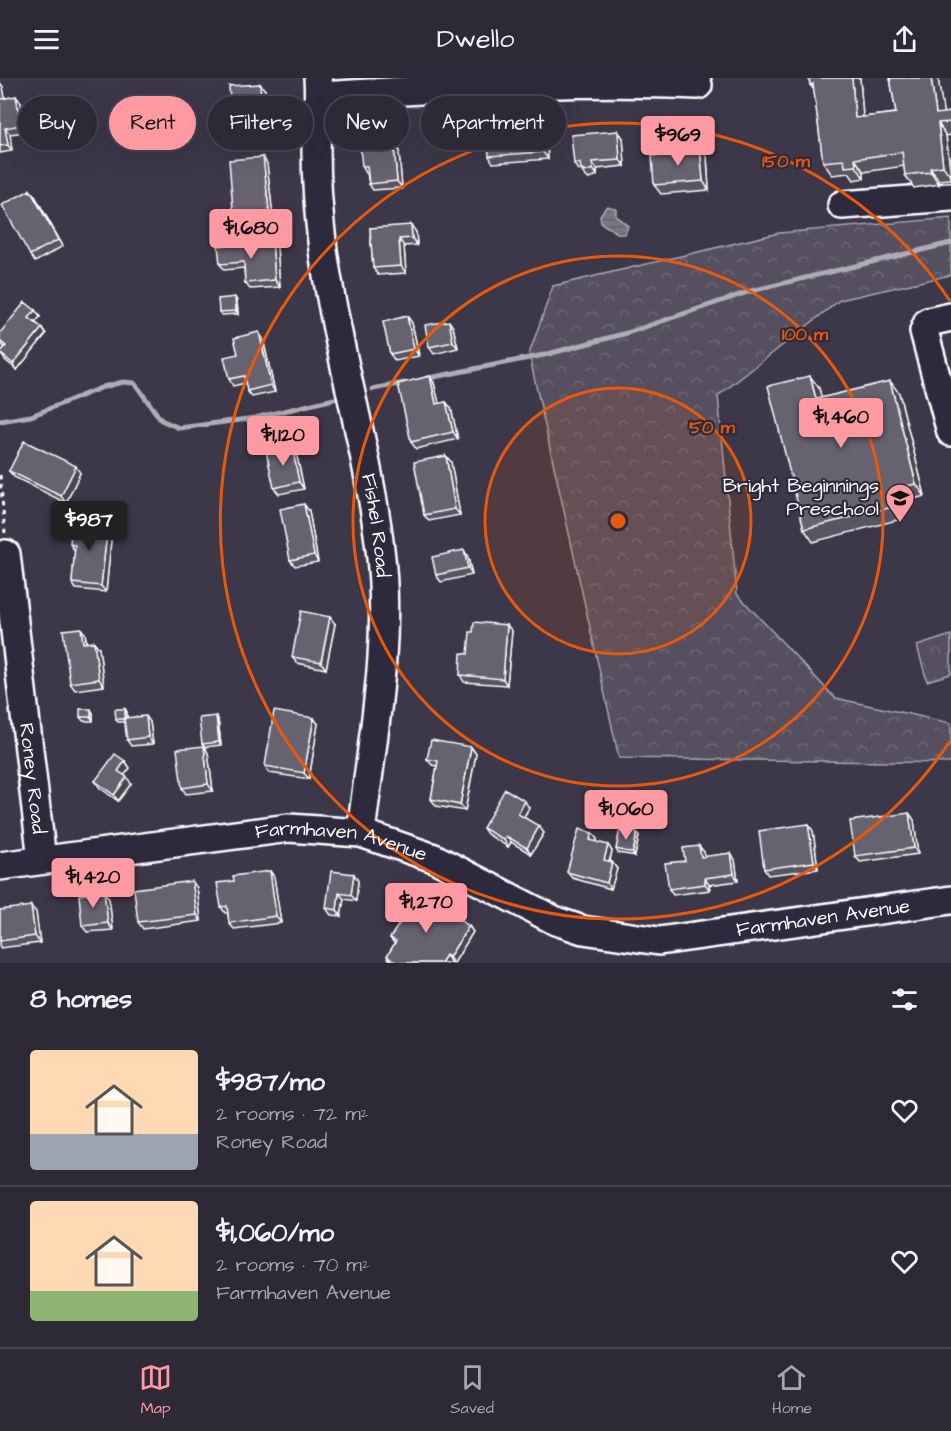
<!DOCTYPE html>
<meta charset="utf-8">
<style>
:root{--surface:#2d2937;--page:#393542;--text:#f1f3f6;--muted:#a7a6ad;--line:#484552;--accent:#ff9aa2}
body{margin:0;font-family:"Architects Daughter",sans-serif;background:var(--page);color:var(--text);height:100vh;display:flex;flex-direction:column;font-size:22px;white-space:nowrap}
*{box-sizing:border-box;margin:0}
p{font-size:20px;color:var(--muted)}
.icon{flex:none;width:33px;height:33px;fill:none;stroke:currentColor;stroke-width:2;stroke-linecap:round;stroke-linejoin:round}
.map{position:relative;height:885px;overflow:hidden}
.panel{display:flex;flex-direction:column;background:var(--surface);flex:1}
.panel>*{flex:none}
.top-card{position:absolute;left:18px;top:18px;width:600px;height:54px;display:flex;gap:12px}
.price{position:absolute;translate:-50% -51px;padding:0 14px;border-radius:6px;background:var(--accent);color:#111;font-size:20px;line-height:39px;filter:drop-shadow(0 2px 3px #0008)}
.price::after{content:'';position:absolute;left:50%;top:36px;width:18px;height:14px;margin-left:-9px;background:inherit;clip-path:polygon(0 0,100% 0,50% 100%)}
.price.on{background:#222;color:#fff}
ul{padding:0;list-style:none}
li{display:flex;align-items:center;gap:18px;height:150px;padding:0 30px}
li+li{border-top:2px solid var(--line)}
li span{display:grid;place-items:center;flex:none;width:168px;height:120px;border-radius:6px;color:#555}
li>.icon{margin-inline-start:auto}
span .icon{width:72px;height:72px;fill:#fffc;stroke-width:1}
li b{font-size:26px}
h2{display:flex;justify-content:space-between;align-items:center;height:72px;padding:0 30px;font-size:26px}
.tag{padding:0 21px;border-radius:27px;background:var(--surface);box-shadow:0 6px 24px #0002,0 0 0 2px var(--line);font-size:21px;line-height:54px}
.tag.on{background:var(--accent);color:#111}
header{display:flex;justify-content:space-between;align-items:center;height:78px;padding:0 30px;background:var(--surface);font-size:27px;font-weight:600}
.menu{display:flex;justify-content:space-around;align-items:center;height:84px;border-top:2px solid var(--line);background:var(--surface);font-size:16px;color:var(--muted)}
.menu a{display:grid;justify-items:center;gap:3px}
.menu .on{color:var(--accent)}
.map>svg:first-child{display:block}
.forest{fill:url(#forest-crowns);stroke:#aaa8b0;stroke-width:1.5}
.water{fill:url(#water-rules);stroke:#afadb4;stroke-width:1.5}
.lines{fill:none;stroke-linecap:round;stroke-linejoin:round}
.stream{stroke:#afadb4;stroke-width:5}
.minor-casing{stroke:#fff;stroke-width:32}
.path{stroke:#fff;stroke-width:3;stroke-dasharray:4.5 4.5;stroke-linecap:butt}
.minor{stroke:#2f2a3d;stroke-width:27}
.wall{fill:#585460;stroke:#fff;stroke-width:1.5}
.shaded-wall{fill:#47454e;stroke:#fff;stroke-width:1.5}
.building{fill:#666270;stroke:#fff;stroke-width:1.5}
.ring{fill:none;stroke:#e8590c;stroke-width:3}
.labels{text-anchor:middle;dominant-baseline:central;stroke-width:4.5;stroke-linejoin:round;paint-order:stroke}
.poi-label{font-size:20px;fill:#fff;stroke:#2f2a3d;text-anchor:end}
.street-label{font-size:20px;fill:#fff;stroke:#2f2a3d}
.centre{fill:#e8590c;stroke:#2f2a3d;stroke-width:3}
.ring-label{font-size:18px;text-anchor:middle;font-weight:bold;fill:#e8590c;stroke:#2f2a3d;stroke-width:4.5;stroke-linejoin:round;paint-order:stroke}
</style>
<header><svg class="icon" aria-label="menu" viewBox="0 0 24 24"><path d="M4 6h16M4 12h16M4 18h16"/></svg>Dwello<svg class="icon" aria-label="share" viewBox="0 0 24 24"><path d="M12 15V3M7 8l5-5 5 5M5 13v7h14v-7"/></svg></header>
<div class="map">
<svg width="951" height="885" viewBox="0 0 951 885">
<defs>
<pattern id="forest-crowns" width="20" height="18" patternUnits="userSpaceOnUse" patternTransform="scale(1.5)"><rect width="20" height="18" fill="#555060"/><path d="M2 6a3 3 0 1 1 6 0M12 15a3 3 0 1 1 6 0" fill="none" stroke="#6e6a78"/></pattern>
<pattern id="water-rules" width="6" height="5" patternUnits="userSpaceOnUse" patternTransform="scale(1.5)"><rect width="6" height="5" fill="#797682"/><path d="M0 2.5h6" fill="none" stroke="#626167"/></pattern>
</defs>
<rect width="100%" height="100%" fill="#3c3749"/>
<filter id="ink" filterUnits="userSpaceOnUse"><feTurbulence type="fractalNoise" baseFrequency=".0167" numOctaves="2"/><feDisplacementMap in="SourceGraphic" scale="12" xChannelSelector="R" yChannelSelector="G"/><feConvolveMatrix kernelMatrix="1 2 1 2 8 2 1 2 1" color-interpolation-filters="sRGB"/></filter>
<g filter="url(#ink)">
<path class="forest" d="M 951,140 L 951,197 L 840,222 L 718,318 L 737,516 L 835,620 L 951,645 L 951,685 L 619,680 L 529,276 L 553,208 L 779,155 Z
M 951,557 L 951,596 L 927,603 L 917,568 Z"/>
<path class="water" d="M 607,128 L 616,131 L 616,138 L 628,148 L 625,156 L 619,156 L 601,145 L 600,137 Z"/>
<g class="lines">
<path class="stream" d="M 424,301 L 544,277 L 627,255 L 751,213 L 951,165
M 373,311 L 404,305
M 0,343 L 31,338 L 103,309 L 123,304 L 134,305 L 139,311 L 161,342 L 179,350 L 255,340 L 334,321"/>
<g class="minor-casing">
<g id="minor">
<path id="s1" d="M 318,0 C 320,24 317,48 316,72 C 316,105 319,140 323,172 C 337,273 368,370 380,471 C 392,565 372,661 361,755"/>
<path d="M 320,18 C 446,11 572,1 698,7"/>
<path d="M 842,127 L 951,119"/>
<path d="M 951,239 L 928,244 L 924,253 L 951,354"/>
<path id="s2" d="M 6,476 L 42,782"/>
<path id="s3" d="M 0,788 L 289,750 L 361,755 L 434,780 L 556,843 L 583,852 L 659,863 L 951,822"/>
</g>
</g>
<path class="path" d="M 0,397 L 5,455"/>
<use href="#minor" class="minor"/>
</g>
<path class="wall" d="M 809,0 L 860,0 L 863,39 L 896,35 L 890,0 L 938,0 L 943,35 L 951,34 L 951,57 L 946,58 L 951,93 L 951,101 L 939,102 L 939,106 L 914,110 L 905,97 L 904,88 L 864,94 L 864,100 L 854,102 L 849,95 L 832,97 L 823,84 L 814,12 L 810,7 Z
M 0,5 L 3,9 L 5,20 L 21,25 L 25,54 L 10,56 L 12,73 L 0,75 Z
M 260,6 L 265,12 L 268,60 L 237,62 L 232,55 Z
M 618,53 L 623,60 L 625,88 L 597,91 L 597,97 L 589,101 L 585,98 L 581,92 L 578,92 L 574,86 Z
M 546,54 L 548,81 L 493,85 L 489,78 Z
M 398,63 L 402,110 L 373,112 L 369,106 L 367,95 L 366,95 L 362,88 Z
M 263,79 L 267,86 L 274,148 L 238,151 L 234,144 Z
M 707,79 L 709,112 L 661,116 L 654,107 Z
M 30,112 L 63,168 L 35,184 L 30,177 Z
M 370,150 L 416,154 L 417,167 L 404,168 L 406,195 L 378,197 L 373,190 Z
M 277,170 L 280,209 L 250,211 L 245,205 L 244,190 L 224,192 L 220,186 Z
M 237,223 L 238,236 L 222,237 L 219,234 Z
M 35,232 L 40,239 L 35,244 L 42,250 L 46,256 L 17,292 L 5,282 L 0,275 L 5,270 L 0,265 L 0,255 Z
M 407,238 L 412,245 L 419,278 L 395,283 L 390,276 Z
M 453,249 L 458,270 L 434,276 L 429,269 Z
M 263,261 L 275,314 L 252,319 L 247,313 L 246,305 L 233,308 L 229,301 Z
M 434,305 L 439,326 L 446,324 L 451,330 L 458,361 L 416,371 L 411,364 Z
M 819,310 L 821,320 L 899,315 L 925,418 L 898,425 L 901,441 L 813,464 L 804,451 Z
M 296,374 L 304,411 L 279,416 L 274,410 Z
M 446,378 L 451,384 L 460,437 L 429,443 L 424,437 Z
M 9,393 L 80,395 L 66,425 L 14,399 Z
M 309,433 L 318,484 L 295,488 L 290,482 Z
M 108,445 L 112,452 L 106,514 L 76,511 L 72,505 L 75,473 L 70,466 Z
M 464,472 L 468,479 L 472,497 L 441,504 L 436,497 Z
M 335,546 L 326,591 L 297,585 L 292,579 Z
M 512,553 L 507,607 L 464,604 L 460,597 L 468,576 Z
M 85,556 L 87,565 L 94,564 L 99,570 L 104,608 L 75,612 L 70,605 Z
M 125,631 L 127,634 L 127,640 L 150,644 L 153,666 L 131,668 L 127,662 L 125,644 L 118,644 L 116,641 Z
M 93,635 L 93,643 L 83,643 L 80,639 Z
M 216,638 L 218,641 L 221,667 L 205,669 L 208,675 L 213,713 L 186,716 L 182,710 L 204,668 L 202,666 Z
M 318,646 L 309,701 L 269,695 L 265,688 Z
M 471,669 L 476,676 L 465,733 L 436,728 L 431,721 L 437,688 L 432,687 L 427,681 Z
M 125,683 L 130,690 L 124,697 L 131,706 L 118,723 L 100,710 L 95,703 Z
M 529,730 L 524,739 L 544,755 L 531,776 L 511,764 L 508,769 L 487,756 L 483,750 Z
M 909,735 L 914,742 L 918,776 L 860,784 L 855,778 Z
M 808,746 L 813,753 L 818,791 L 768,797 L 764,791 Z
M 639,758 L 635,778 L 618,775 L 616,771 Z
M 597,761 L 596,764 L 612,773 L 610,783 L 612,784 L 617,791 L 611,811 L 572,800 L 567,794 Z
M 699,768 L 704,774 L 705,779 L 731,775 L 735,782 L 738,803 L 709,807 L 710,812 L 673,817 L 669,811 Z
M 270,793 L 274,799 L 281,845 L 234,851 L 229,845 L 228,835 L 225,835 L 221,829 L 234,803 Z
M 354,796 L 358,803 L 356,823 L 344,821 L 341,838 L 331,837 L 326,830 Z
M 197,810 L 201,843 L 143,851 L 138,844 Z
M 104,814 L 109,821 L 113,852 L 87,854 L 82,848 Z
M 0,832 L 36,834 L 40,865 L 0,870 Z
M 469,848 L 473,854 L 454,885 L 450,884 L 449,885 L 392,885 L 387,878 L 395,866 L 390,860 Z"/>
<path class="shaded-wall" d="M 852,0 L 860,0 L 864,53 L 855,40 Z
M 931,0 L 938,0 L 945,45 L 936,36 Z
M 0,5 L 3,9 L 6,27 L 1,21 Z
M 260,6 L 265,12 L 268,60 L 263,53 Z
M 16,18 L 21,25 L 25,54 L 21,47 Z
M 938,45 L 946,58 L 951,99 L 943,88 Z
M 542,47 L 546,54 L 548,81 L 543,74 Z
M 5,50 L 10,56 L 12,73 L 8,67 Z
M 618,53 L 623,60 L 625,88 L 620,82 Z
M 393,57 L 398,63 L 402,110 L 397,103 Z
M 700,69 L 707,79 L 709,112 L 703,103 Z
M 263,79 L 267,86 L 274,148 L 270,141 Z
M 855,81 L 864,94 L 864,100 L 856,88 Z
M 592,84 L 597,91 L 597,97 L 593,91 Z
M 930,90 L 939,102 L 939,106 L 931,94 Z
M 30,112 L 35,118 L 63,168 L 58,162 Z
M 411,147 L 416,154 L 417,167 L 412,160 Z
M 399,161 L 404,168 L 406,195 L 401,188 Z
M 272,163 L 277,170 L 280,209 L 275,202 Z
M 235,219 L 237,223 L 238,236 L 236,233 Z
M 35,232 L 40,239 L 34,246 L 29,240 Z
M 407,238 L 412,245 L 419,278 L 414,271 Z
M 449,243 L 453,249 L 458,270 L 453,264 Z
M 42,250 L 46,256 L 17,292 L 13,286 Z
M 259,254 L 263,261 L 275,314 L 271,307 Z
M 430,298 L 434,305 L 441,333 L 436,326 Z
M 810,298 L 819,310 L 825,333 L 816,321 Z
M 890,303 L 899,315 L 925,418 L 916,406 Z
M 446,324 L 451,330 L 458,361 L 453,354 Z
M 292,368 L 296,374 L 304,411 L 299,404 Z
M 446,378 L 451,384 L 460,437 L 455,431 Z
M 76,388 L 80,395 L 66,425 L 61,418 Z
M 889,412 L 898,425 L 901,441 L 893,429 Z
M 304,426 L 309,433 L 318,484 L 314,477 Z
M 108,445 L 112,452 L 106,514 L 101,508 Z
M 464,472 L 468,479 L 472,497 L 468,490 Z
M 330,539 L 335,546 L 326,591 L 321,584 Z
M 507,547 L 512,553 L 507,607 L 503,601 Z
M 81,550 L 85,556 L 87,572 L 83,565 Z
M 94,564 L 99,570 L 104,608 L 99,601 Z
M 91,631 L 93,635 L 93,643 L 91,639 Z
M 125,631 L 127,634 L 127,644 L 125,641 Z
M 146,638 L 150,644 L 153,666 L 148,659 Z
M 216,638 L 218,641 L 221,667 L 219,664 Z
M 314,640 L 318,646 L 309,701 L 304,695 Z
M 204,668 L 208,675 L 213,713 L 208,706 Z
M 471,669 L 476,676 L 465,733 L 460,727 Z
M 125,683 L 130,690 L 123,699 L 118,693 Z
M 127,699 L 131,706 L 118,723 L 114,717 Z
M 525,723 L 529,730 L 522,742 L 518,736 Z
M 909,735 L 914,742 L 918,776 L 914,770 Z
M 808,746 L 813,753 L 818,791 L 814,784 Z
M 539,748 L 544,755 L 531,776 L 527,770 Z
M 592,755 L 597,761 L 595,769 L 590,762 Z
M 637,755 L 639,758 L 635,778 L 633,775 Z
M 506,758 L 511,764 L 508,769 L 504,762 Z
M 608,767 L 612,773 L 608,788 L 604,782 Z
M 699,768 L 704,774 L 706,786 L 701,779 Z
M 731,775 L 735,782 L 738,803 L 734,796 Z
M 612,784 L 617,791 L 611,811 L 607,805 Z
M 270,793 L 274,799 L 281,845 L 276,838 Z
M 354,796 L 358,803 L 356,823 L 351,817 Z
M 705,800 L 709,807 L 710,812 L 705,806 Z
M 192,803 L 197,810 L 201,843 L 197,837 Z
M 104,814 L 109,821 L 113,852 L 108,845 Z
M 339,815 L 344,821 L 341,838 L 337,832 Z
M 31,828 L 36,834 L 40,865 L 35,858 Z
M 469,848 L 473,854 L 454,885 L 453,885 L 449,879 Z
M 446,877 L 450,884 L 449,885 L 441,885 Z"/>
<path class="building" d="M 809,0 L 852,0 L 855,40 L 896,35 L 890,0 L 931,0 L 936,36 L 951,34 L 951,44 L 938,45 L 943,88 L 930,90 L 931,94 L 905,97 L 902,74 L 855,81 L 856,88 L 845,89 L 844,82 L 823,84 L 813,6 L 810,7 Z
M 260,6 L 263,53 L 232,55 L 229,8 Z
M 0,14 L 1,21 L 16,18 L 21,47 L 5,50 L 8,67 L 0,68 Z
M 542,47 L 543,74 L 489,78 L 487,51 Z
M 618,53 L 620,82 L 592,84 L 593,91 L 585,94 L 581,91 L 580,85 L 574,86 L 571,57 Z
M 393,57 L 397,103 L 369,106 L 367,88 L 362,88 L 359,60 Z
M 700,69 L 703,103 L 654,107 L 652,78 L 677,76 L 676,71 Z
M 263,79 L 270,141 L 234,144 L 229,82 Z
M 30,112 L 58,162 L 30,177 L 2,127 Z
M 411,147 L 412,160 L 399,161 L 401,188 L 373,190 L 370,150 Z
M 272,163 L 275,202 L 245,205 L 244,184 L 220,186 L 218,168 Z
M 235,219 L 236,233 L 219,234 L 218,221 Z
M 25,224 L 35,232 L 29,240 L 42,250 L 13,286 L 0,275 L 6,268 L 0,263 L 0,255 Z
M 407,238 L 414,271 L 390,276 L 383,244 Z
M 449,243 L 453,264 L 429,269 L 425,247 Z
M 259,254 L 271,307 L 247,313 L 244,298 L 229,301 L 224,279 L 238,276 L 234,260 Z
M 430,298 L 436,326 L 446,324 L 453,354 L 411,364 L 398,306 Z
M 810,298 L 816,321 L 890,303 L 916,406 L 889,412 L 893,429 L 804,451 L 768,308 Z
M 24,363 L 76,388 L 61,418 L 9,393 Z
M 292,368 L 299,404 L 274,410 L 266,373 Z
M 446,378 L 455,431 L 424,437 L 414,384 Z
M 304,426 L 314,477 L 290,482 L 280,431 Z
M 72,442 L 108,445 L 101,508 L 72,505 L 75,467 L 70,466 Z
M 464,472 L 468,490 L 436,497 L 432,479 Z
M 301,533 L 330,539 L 321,584 L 292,579 Z
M 474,544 L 507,547 L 503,601 L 460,597 L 461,575 L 468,576 L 470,554 L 473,554 Z
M 81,550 L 83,565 L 94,564 L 99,601 L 70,605 L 63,552 Z
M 80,631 L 91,631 L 91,639 L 80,639 Z
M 115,631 L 125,631 L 125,641 L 116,641 Z
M 274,633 L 314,640 L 304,695 L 265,688 Z
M 146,638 L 148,659 L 127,662 L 124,640 Z
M 216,638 L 219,664 L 202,666 L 199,640 Z
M 431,662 L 471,669 L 460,727 L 431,721 L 438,683 L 427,681 Z
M 204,668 L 208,706 L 182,710 L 177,671 Z
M 115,676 L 125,683 L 118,693 L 127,699 L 114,717 L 95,703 Z
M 505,711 L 525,723 L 518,736 L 539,748 L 527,770 L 506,758 L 504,762 L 483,750 Z
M 909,735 L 914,770 L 855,778 L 850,743 Z
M 808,746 L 814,784 L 764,791 L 759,753 Z
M 579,751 L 592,755 L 590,762 L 608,767 L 604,782 L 612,784 L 607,805 L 567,794 Z
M 620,751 L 637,755 L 633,775 L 616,771 Z
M 699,768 L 701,779 L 731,775 L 734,796 L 705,800 L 705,806 L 669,811 L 665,785 L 685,783 L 683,770 Z
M 270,793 L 276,838 L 229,845 L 227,828 L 221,829 L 217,805 L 234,803 L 233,798 Z
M 331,793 L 354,796 L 351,817 L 339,815 L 337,832 L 326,830 Z
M 192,803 L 197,837 L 138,844 L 134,811 Z
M 104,814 L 108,845 L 82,848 L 79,817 Z
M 418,816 L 469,848 L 449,879 L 446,877 L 441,885 L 397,885 L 387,878 L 396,863 L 390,860 Z
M 31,828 L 35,858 L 0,863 L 0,832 Z"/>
</g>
<circle cx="618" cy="443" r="133" fill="#e8590c" fill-opacity=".12"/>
<g class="ring">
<circle cx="618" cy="443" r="133"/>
<circle cx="618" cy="443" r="265"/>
<path d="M950 663A398 398 0 1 1 950 223"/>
</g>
<defs>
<g id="school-pin" transform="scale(1.5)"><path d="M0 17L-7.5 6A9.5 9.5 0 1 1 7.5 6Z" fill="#ff9aa2" stroke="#2f2a3d"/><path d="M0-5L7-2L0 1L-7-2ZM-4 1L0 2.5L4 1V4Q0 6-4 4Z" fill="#111"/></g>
</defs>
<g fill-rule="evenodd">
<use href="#school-pin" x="900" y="420"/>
</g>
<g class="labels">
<g class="poi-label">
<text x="879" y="408">Bright Beginnings<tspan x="879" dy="23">Preschool</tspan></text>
</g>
<g class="street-label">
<text stroke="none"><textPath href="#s1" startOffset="453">Fishel Road</textPath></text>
<text stroke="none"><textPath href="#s2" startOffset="226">Roney Road</textPath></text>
<text stroke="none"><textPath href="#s3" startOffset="345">Farmhaven Avenue</textPath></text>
<text stroke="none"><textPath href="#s3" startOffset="849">Farmhaven Avenue</textPath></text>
</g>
</g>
<circle cx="618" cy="443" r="9" class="centre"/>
<g class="ring-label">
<text x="786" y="89">150 m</text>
<text x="805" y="262">100 m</text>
<text x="712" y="355">50 m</text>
</g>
</svg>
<b class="price" style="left:678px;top:89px">$969</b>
<b class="price" style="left:251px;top:182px">$1,680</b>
<b class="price" style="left:841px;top:371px">$1,460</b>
<b class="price" style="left:283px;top:389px">$1,120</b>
<b class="price on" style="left:89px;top:474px">$987</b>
<b class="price" style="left:626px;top:763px">$1,060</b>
<b class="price" style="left:93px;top:831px">$1,420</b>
<b class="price" style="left:426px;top:856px">$1,270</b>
<div class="top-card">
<a class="tag">Buy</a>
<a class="tag on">Rent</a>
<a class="tag">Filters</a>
<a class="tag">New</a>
<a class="tag">Apartment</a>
</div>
</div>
<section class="panel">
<h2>8 homes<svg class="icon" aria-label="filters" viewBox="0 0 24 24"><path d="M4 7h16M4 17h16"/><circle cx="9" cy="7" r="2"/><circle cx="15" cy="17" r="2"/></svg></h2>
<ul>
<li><span style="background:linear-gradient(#ffd9b3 70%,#9aa5b1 0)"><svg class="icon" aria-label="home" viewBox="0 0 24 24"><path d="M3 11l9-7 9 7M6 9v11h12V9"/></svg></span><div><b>$987/mo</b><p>2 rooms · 72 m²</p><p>Roney Road</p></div><svg class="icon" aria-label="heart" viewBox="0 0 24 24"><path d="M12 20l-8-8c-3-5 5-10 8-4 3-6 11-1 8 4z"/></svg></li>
<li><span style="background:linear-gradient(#ffd9b3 75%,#8fb573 0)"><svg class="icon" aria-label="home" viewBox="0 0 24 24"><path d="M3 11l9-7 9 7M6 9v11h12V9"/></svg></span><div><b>$1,060/mo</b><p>2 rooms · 70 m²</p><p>Farmhaven Avenue</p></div><svg class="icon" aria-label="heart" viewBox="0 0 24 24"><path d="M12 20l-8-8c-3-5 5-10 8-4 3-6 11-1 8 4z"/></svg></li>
</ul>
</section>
<nav class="menu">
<a class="on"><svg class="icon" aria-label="map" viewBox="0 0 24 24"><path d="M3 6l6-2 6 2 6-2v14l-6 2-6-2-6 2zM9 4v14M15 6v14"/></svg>Map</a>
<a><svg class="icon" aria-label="saved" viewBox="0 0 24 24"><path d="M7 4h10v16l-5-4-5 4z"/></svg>Saved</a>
<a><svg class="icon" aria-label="home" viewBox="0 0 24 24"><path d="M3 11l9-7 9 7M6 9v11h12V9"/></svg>Home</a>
</nav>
